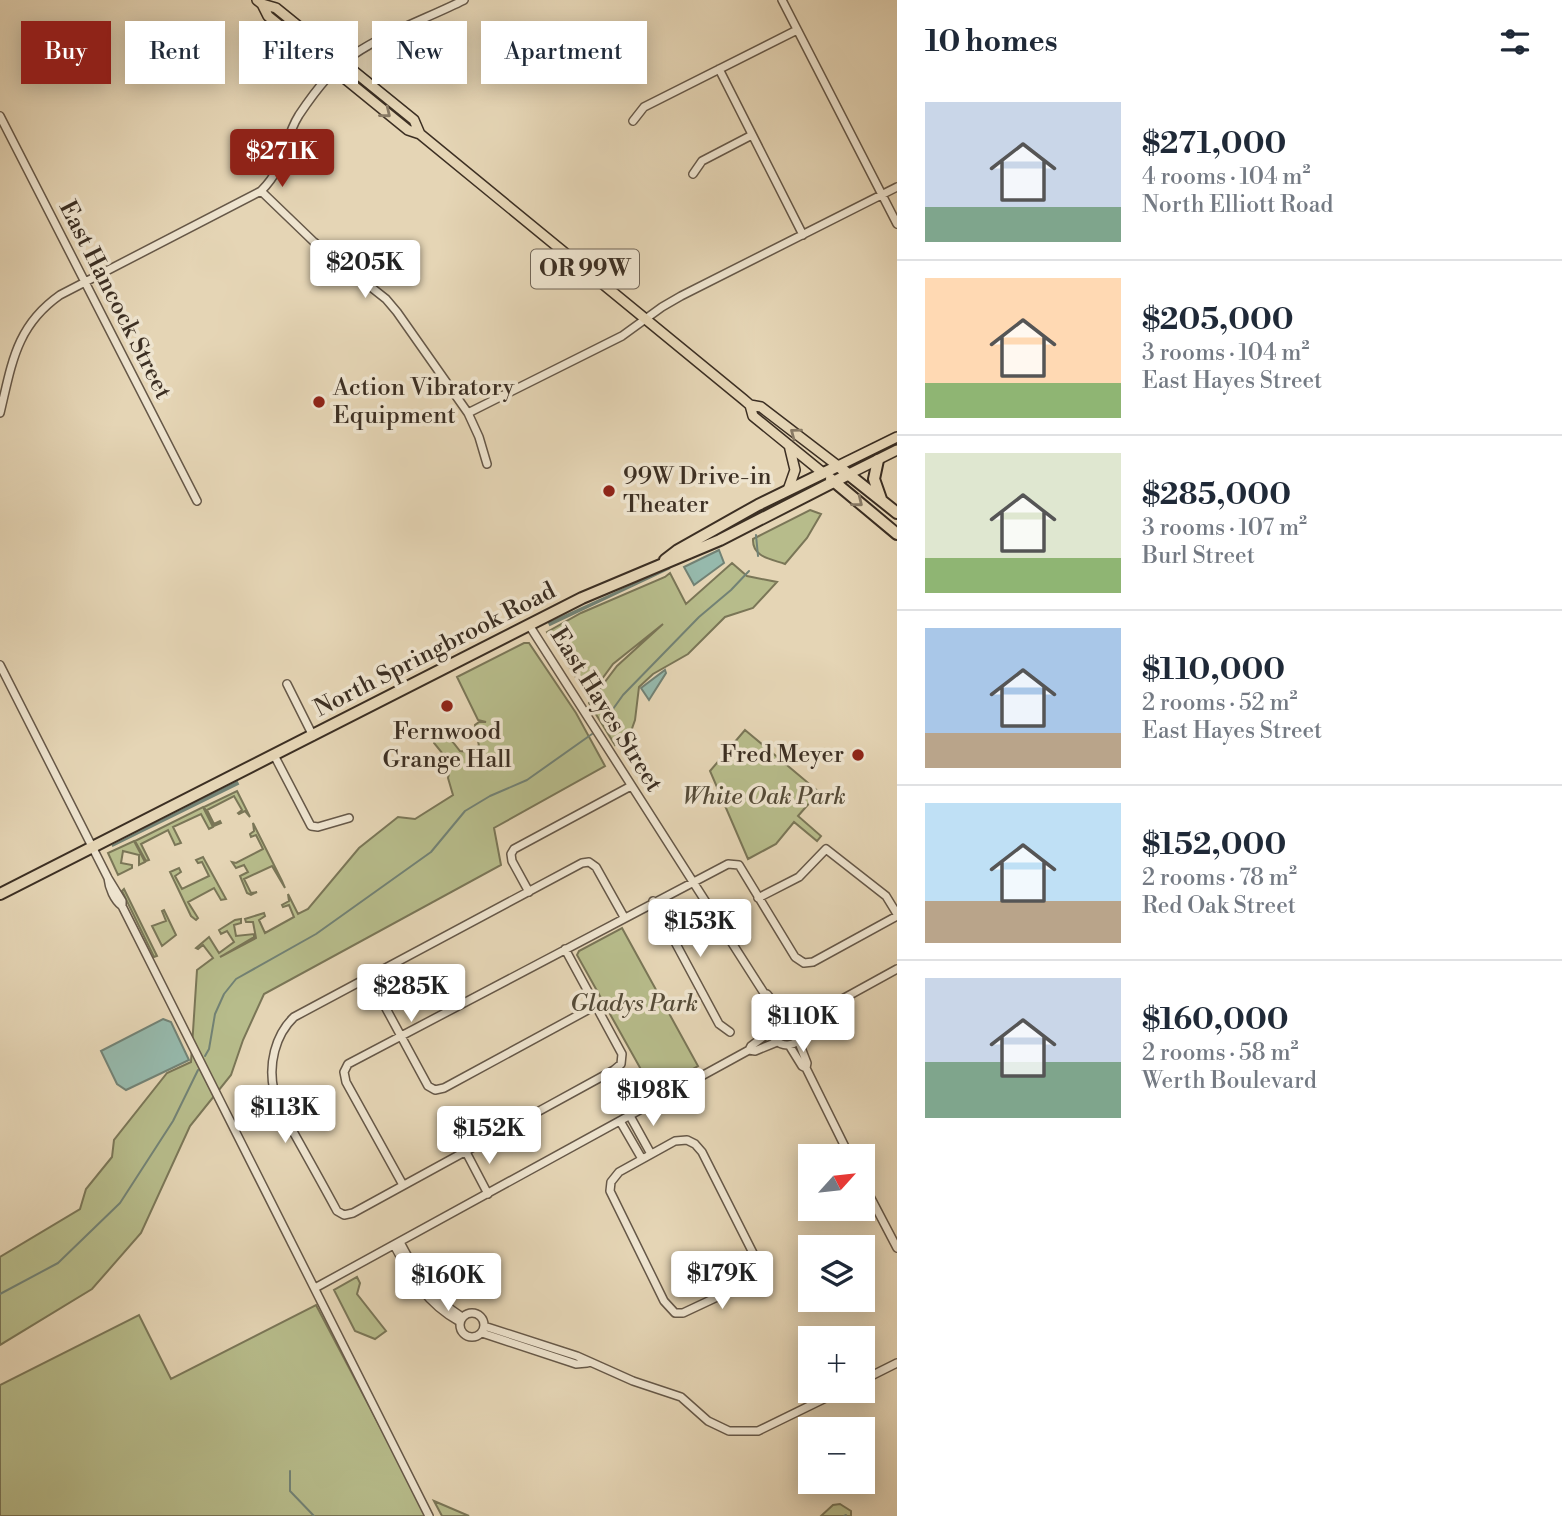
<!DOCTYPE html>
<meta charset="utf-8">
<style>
:root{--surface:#fff;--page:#f6f6f7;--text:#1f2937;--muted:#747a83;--line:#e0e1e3;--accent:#8f2418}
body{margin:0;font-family:"Libre Bodoni",serif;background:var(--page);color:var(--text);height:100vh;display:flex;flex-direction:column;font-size:26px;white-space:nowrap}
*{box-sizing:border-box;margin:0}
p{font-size:23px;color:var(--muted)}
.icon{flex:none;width:38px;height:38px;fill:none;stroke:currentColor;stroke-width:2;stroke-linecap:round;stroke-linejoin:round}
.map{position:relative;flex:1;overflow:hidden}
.side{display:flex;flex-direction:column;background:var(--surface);width:665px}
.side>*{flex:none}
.guide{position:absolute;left:21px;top:21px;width:665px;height:63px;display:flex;gap:14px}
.needle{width:46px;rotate:63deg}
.tools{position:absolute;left:798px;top:1144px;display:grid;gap:14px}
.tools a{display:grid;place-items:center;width:77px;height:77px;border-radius:0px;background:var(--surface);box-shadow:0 4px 18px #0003;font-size:35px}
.price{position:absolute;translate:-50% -60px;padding:0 16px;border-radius:7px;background:#fff;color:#222;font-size:23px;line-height:46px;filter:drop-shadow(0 2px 4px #0008)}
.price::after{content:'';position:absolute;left:50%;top:42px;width:21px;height:16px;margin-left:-10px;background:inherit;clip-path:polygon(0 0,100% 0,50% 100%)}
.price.on{background:var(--accent);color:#fff}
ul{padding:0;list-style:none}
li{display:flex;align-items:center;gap:21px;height:175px;padding:0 28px}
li+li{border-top:2px solid var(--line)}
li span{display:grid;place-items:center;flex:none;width:196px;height:140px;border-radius:0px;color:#555}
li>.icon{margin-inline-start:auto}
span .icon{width:84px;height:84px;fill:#fffc;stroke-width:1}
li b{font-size:30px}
h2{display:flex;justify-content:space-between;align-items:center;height:84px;padding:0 28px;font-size:30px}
.tag{padding:0 24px;border-radius:0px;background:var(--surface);box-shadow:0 4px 18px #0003;font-size:24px;line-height:63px}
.tag.on{background:var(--accent);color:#fff}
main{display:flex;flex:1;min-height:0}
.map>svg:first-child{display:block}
.green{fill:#b7bc8b;stroke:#7a7657;stroke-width:2}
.water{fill:#96b9ac;stroke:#728275;stroke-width:2}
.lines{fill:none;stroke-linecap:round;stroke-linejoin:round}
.stream{stroke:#728275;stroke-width:2}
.minor-casing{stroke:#665848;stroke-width:10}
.major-casing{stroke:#3c2f23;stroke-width:12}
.highway-casing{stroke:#3c2f23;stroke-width:14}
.minor{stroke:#eee4cf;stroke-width:7}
.major{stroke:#e5d5b5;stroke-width:9}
.highway{stroke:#e5d5b5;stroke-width:10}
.oneway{stroke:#887a65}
.poi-dot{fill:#8f2418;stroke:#eee4cf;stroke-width:2.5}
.labels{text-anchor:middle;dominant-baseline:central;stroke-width:7;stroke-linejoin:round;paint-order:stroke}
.shield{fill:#eee4cf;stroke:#716557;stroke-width:2}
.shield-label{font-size:23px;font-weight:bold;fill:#3c2f23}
.street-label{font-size:24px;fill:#3c2f23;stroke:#eee4cf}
.poi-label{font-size:24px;fill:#3c2f23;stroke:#eee4cf;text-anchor:start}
.park-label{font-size:24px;font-style:italic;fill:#554b38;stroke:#eee4cf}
</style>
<main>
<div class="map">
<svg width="897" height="1516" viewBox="0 0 897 1516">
<rect width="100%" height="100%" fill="#e5d5b5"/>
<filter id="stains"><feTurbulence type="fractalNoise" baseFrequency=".00286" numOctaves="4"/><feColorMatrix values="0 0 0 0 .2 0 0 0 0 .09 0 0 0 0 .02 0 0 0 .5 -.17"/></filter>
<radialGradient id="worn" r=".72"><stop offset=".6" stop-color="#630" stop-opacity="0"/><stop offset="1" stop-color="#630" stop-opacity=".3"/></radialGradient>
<path class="green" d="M 810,510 L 821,514 L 807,538 L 785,564 C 771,559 752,557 753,539 Z
M 732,563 L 747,576 L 777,582 L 753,608 L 725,617 L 688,654 L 653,674 L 639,687 L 635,720 L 630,734 L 615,745 L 589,703 L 617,666 L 663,624 L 613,664 L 599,683 L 588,691 L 584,690 L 547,632 L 581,613 L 665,577 L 670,573 L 686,604 Z
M 524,643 L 529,643 L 576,713 L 605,766 L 494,828 L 501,865 L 264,994 L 243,1040 L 231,1075 L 190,1126 L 141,1233 L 92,1289 L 0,1345 L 0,1257 L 80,1209 L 86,1189 L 112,1157 L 114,1140 L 167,1073 L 191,1062 L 197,970 L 213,958 L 203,945 L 198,949 L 196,948 L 209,937 L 219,953 L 234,942 L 227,931 L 221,934 L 219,930 L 235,920 L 241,919 L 241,923 L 234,925 L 236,936 L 254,934 L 254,937 L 220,957 L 256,938 L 253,922 L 246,922 L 245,919 L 264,913 L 265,916 L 259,920 L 265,933 L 294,917 L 289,905 L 283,907 L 282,905 L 289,901 L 288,894 L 298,914 L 308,909 L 359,848 L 398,817 L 415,819 L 453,795 L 448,778 L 451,764 L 434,743 L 435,738 L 440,735 L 448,736 L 460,751 L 468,752 L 479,746 L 475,725 L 479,722 L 486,722 L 478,720 L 457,677 Z
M 745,730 L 819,792 L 798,816 L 821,836 L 817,841 L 794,822 L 776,844 L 748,859 L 710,771 Z
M 237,791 L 250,817 L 245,811 L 239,814 L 238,813 L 242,810 L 234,796 L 207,810 L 214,824 L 220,821 L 221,823 L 214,826 L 204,807 Z
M 203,807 L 213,827 L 209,829 L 201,814 L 173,827 L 181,843 L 175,845 L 168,830 L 141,844 L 149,860 L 146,861 L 135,841 Z
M 253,823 L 282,881 L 285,888 L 272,866 L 244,879 L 251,893 L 257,892 L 251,895 L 247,893 L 240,876 L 248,872 L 244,865 L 236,868 L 232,862 L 236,863 L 263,849 L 256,835 L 251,837 L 250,834 L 254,831 Z
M 134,841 L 145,862 L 139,865 L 139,855 L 123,851 L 121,863 L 132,865 L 132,868 L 118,875 L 108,853 Z
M 203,857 L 226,899 L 221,900 L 214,888 L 188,902 L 198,918 L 196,920 L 191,916 L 170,872 L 179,868 L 181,872 L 175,876 L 182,889 L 209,876 L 202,862 L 198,863 L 196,860 Z
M 124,889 L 157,956 L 154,957 L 122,891 Z
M 164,910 L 176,935 L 162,946 L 152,926 L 166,921 L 162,911 Z
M 622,928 L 698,1066 L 653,1091 L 577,955 L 579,951 Z
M 357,1277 L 360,1283 L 357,1294 L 386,1331 L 375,1339 L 355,1331 L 334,1290 Z
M 316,1305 L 427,1516 L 0,1516 L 0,1385 L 139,1315 L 171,1379 Z
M 434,1501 L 469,1516 L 442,1516 Z
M 840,1504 L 851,1511 L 851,1516 L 821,1516 L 833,1505 Z"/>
<path class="water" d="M 719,550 L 724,563 L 694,585 L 684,567 Z
M 670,568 L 550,625 L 549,623 Z
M 665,670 L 666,673 L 649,700 L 641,688 Z
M 237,782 L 238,784 L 112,846 Z
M 163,1019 L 171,1022 L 189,1060 L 126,1090 L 117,1084 L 101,1051 Z"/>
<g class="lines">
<path class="stream" d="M 756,535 L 758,556
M 603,723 L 623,695 L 699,617 L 731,590 L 749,571
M 205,1056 L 209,1049 L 215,1014 L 224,994 L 236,979 L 316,934 L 431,852 L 465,811 L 490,796 L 527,780 L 592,734
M 0,1294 L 58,1263 L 120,1203 L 173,1121 L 198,1070
M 290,1471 L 290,1491 L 314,1516
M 844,1516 L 846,1515"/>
<g class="minor-casing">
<path id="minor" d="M 782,0 L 897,224
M 719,69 L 803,235
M 0,116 L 197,501
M 633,121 L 644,107 L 797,30
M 693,174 L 702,161 L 752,135
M 261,191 L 314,242 L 386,299 L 397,312 L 468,413 L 479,437 L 487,464
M 0,413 C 12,363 16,326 60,295 L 261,191 C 288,164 282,142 299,115 C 313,94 332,68 353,55 C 387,32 428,18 464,0
M 468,413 L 622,336 L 662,307 L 681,296 L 897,187
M 529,625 L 764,993 L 767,994 L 783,1014
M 0,665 L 108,878 L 122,901 L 122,906
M 287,684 L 313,736
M 274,755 L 311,826 L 318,827 L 349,818
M 108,878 C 109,888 114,900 122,906 L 429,1516
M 529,892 L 512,861 L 511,854 L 514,849 L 631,786
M 758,898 L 799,877 L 826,849 L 886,896 L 897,914
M 653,901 L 719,1024 L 730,1032
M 565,949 L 622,1054 L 621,1064 L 614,1070 L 353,1213 L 344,1215 L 337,1211 C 323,1185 309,1160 295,1135 C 287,1121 278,1107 274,1091 C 268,1065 275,1035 294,1017 L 582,863 L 589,862 L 596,867 L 624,917
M 369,977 L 428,1086 L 435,1090 L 444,1088 L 595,1006
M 764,993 L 763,1000 L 773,1021
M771 1029a16 16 0 1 1 32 0a16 16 0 1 1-32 0Z
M 796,1017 L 823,1007 L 828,1007
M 802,1030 L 828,1007 L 897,969
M 798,1040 L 807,1063 L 806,1068 L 850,1157
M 789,1045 L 802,1066 L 806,1068
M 749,1050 L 751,1046 L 771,1031
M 630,1116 L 651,1154
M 620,1121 L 642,1159
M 687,1140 L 695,1144 L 702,1152 L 754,1255 C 758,1266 755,1274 747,1283 L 683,1313 L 675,1313 L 664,1301 L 610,1191 L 611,1182 L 619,1172 L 675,1141 Z
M 466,1152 L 488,1194
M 863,1183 L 897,1248
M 403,1185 L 346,1082 L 344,1072 L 348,1064 L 728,864 L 739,865 L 795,957 L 804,963 L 813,962 L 897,916
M 400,1242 C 416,1273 432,1298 462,1317
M 394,1245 C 411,1277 427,1304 460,1322
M 315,1288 L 749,1050 L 755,1051 L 777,1042
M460 1325a12 12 0 1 1 24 0a12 12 0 1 1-24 0Z
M 484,1326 L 577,1356 L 633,1381 L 681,1397 L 708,1421 L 729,1431 L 758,1431 L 840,1391
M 482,1333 L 576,1364 L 587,1363
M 863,1380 L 897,1363"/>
</g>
<g class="major-casing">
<path id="major" d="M 257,0 L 262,4 L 276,8 L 414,120 L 420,134
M 262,4 L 268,16 L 408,130 L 420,134 L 743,399 L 750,405 L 761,407 L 838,466 L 897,437
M 750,405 L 753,416 L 823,473
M 849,474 L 897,450
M 788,490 L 795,470 L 789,445"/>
</g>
<g class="highway-casing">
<path id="highway" d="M 878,460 L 874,479 L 881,499
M 831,479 L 897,534
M 665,560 L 678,550 L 758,505 L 838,466 L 897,513
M 0,894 L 582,598 L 720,540 L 849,474"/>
</g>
<use href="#minor" class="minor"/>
<use href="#major" class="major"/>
<use href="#highway" class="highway"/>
</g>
<defs><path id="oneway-chevron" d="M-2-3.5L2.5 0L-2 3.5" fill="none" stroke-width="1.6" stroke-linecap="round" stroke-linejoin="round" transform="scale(1.75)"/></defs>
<g class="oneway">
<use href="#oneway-chevron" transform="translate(386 113) rotate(39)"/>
<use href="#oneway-chevron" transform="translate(795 433) rotate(-143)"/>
<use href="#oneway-chevron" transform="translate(858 502) rotate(39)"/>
</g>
<g class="poi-dot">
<circle cx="319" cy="402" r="7"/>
<circle cx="609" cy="491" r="7"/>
<circle cx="447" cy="706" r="7"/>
<circle cx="858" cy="755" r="7"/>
</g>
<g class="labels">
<rect class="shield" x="531" y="249.5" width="108" height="39" rx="5"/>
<g class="shield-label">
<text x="585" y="269">OR 99W</text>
</g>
<g class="street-label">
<text transform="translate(115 300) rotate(63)">East Hancock Street</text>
<text transform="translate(435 650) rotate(-27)">North Springbrook Road</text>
<text transform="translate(606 710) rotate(58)">East Hayes Street</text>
</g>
<g class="poi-label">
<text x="333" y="388">Action Vibratory<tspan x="333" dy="28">Equipment</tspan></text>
<text x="623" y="477">99W Drive-in<tspan x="623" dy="28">Theater</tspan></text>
<text x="447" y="732" text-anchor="middle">Fernwood<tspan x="447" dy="28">Grange Hall</tspan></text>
<text x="844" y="755" text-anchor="end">Fred Meyer</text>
</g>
<g class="park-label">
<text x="764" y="797">White Oak Park</text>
<text x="634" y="1004">Gladys Park</text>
</g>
</g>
<rect width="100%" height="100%" filter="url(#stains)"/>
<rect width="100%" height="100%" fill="url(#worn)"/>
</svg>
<div class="tools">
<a><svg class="needle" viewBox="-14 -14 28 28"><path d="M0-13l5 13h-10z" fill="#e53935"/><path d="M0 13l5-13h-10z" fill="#747a83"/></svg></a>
<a><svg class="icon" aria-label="layers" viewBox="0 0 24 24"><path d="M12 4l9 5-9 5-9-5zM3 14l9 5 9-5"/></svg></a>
<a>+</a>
<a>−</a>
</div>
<b class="price on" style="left:282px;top:189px">$271K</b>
<b class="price" style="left:365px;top:300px">$205K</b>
<b class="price" style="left:700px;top:959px">$153K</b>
<b class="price" style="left:411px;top:1024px">$285K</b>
<b class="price" style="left:803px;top:1054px">$110K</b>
<b class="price" style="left:653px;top:1128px">$198K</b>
<b class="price" style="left:285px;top:1145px">$113K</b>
<b class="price" style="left:489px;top:1166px">$152K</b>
<b class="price" style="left:722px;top:1311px">$179K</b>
<b class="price" style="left:448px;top:1313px">$160K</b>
<div class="guide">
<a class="tag on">Buy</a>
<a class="tag">Rent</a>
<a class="tag">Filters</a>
<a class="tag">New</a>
<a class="tag">Apartment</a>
</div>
</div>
<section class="side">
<h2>10 homes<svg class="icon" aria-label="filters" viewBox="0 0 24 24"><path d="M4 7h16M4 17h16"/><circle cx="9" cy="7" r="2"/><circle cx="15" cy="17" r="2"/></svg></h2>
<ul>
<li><span style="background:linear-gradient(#c9d6e8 75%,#7fa58c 0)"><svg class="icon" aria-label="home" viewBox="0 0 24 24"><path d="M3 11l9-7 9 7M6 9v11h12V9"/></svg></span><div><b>$271,000</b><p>4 rooms · 104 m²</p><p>North Elliott Road</p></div></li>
<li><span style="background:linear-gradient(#ffd9b3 75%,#8fb573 0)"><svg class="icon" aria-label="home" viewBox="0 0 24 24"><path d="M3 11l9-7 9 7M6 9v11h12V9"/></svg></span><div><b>$205,000</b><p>3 rooms · 104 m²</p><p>East Hayes Street</p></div></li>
<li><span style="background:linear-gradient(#dfe7d0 75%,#8fb573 0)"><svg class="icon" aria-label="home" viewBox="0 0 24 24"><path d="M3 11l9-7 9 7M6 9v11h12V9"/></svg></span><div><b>$285,000</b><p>3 rooms · 107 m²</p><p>Burl Street</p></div></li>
<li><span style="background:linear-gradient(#a9c7e8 75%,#b9a48a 0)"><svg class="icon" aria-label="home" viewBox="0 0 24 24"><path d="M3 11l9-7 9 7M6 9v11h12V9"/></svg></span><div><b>$110,000</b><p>2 rooms · 52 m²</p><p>East Hayes Street</p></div></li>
<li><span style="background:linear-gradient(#bfe0f5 70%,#b9a48a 0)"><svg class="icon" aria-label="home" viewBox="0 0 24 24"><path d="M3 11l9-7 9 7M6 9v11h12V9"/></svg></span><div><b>$152,000</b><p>2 rooms · 78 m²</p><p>Red Oak Street</p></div></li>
<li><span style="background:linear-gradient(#c9d6e8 60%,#7fa58c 0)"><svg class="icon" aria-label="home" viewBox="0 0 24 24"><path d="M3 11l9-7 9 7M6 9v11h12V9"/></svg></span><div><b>$160,000</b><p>2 rooms · 58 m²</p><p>Werth Boulevard</p></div></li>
</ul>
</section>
</main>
